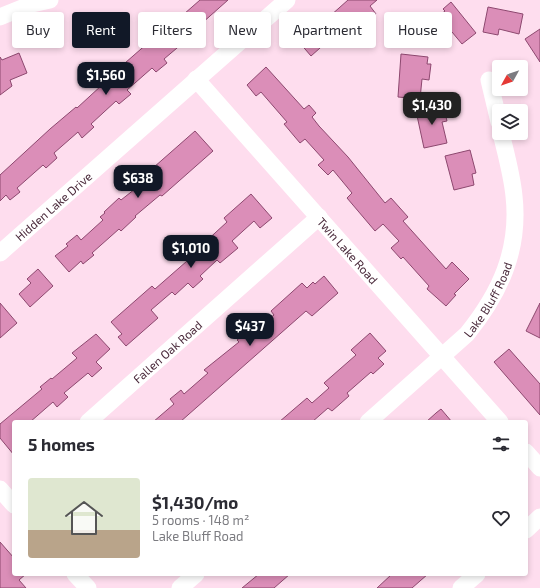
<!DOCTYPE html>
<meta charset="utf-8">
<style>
:root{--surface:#fff;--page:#f7f7f7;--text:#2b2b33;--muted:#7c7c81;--line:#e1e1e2;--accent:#111827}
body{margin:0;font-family:"Exo 2",sans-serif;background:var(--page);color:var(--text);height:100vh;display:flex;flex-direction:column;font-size:15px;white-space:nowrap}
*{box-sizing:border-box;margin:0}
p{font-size:13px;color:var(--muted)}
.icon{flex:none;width:22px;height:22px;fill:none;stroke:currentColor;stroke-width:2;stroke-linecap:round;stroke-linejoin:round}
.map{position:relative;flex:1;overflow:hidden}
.panel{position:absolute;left:12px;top:420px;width:516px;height:156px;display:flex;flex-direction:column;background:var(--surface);border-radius:4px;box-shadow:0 2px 6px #0003}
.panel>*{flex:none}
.guide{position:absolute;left:12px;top:12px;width:516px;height:36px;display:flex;gap:8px}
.needle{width:26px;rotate:230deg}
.buttons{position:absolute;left:492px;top:60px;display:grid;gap:8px}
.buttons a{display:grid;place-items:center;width:36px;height:36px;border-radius:4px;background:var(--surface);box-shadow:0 2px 6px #0003;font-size:20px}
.price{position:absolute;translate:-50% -34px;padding:0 9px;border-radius:8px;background:var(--accent);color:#fff;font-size:13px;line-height:26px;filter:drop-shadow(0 1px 2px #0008)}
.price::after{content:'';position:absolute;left:50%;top:24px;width:12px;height:9px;margin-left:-6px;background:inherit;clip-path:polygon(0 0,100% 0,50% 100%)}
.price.on{background:#222;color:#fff}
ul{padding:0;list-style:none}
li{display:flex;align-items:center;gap:12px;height:100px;padding:0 16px}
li+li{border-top:1px solid var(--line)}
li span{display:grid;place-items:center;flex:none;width:112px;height:80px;border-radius:4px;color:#555}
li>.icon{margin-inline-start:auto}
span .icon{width:48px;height:48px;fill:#fffc;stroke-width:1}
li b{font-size:17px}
h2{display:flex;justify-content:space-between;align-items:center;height:48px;padding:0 16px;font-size:17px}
.chip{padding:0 14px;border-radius:4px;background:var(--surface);box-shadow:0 2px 6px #0003;font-size:14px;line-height:36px}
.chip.on{background:var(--accent);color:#fff}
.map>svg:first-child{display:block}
.building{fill:#db8eb8;stroke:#8d486f}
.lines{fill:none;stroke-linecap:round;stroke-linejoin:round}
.minor{stroke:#fff;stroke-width:17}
.labels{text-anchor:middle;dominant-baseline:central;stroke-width:4;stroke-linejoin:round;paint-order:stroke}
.street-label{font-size:12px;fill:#4a2a3b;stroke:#fff}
</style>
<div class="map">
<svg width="540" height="588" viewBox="0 0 540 588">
<rect width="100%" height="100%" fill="#feddee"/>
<path class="building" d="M 200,0 L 228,0 L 201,24 L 203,26 L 164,59 L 167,63 L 156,72 L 152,68 L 127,90 L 131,94 L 119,104 L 116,101 L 91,124 L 94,127 L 82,138 L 78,132 L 54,153 L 57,158 L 46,168 L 43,165 L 17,188 L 20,192 L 10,200 L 6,195 L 0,201 L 0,175 L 50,129 L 76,107 L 77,108 L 102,85 L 101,84 L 157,35 L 157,34 L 166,26 L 168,28 Z
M 348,0 L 377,0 L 370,6 L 376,14 L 356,29 L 349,20 L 328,39 L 329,40 L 311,56 L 299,42 L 316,27 L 315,26 L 328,14 L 330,16 Z
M 451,2 L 476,33 L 462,44 L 452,32 L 443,39 L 442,37 L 430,46 L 419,32 L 445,11 L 443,9 Z
M 488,7 L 523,14 L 519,34 L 499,29 L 498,35 L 483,32 Z
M 540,29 L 540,62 L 525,39 Z
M 19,53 L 27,73 L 10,80 L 12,86 L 0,95 L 0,57 L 2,60 Z
M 401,54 L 428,57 L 427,64 L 431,64 L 429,80 L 422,79 L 420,99 L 398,97 Z
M 266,67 L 304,109 L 309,105 L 316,113 L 312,117 L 319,126 L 348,157 L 385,203 L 391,198 L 408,217 L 403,221 L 446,269 L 452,262 L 469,279 L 454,294 L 456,295 L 446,306 L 427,289 L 429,286 L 403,257 L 401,259 L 391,248 L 399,241 L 383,224 L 375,231 L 347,198 L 352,193 L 333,170 L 328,175 L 318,165 L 324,160 L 305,139 L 300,143 L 284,124 L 287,122 L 261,92 L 256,96 L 247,85 Z
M 443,105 L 447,121 L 442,122 L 447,143 L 424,148 L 416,111 Z
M 195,131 L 213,151 L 162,196 L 160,195 L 135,216 L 136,217 L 121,231 L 119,229 L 92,253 L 94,255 L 83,264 L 81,261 L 69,272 L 55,256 L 68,246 L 66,244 L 77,235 L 81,240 L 103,220 L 100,217 L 105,213 L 104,212 L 119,198 L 121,200 L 140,185 L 137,182 Z
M 470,150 L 476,173 L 472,174 L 474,185 L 454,190 L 445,156 Z
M 251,194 L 272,218 L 260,228 L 254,221 L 232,241 L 238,248 L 220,263 L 217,260 L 200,276 L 203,279 L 193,288 L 188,283 L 175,295 L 172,292 L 151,310 L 158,318 L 126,346 L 118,337 L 122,334 L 111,322 L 152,286 L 155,289 L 195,254 L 194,252 L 203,245 L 203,244 L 227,222 L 224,218 Z
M 38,269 L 53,286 L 30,307 L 19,294 L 31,283 L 27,279 Z
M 324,276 L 338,293 L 312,316 L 306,311 L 180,422 L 153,422 L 174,404 L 170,399 L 181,390 L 184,394 L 208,373 L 204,370 L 239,342 L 237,340 L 248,331 L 251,335 L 274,315 L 271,311 L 302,283 L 307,288 L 313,282 L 315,284 Z
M 0,303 L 17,323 L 0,338 Z
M 540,303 L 540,338 L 526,331 Z
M 370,333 L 386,351 L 378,358 L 384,364 L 373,374 L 371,372 L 347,393 L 349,396 L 332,411 L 328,408 L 312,422 L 279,422 L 307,398 L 312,403 L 329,388 L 324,383 L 356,355 L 351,350 Z
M 96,334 L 110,349 L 96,362 L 102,368 L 92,377 L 88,373 L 64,393 L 68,397 L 57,407 L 53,402 L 30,422 L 14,422 L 14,455 L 0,438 L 0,424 L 42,389 L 40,387 L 51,378 L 52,379 L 77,358 L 72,353 Z
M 509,349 L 540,384 L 540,415 L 494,362 Z
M 441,409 L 452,422 L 426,422 L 436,413 Z
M 0,542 L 14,558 L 14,574 L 26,574 L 19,580 L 26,588 L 0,588 Z
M 259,574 L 290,574 L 274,588 L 242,588 Z
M 392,574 L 428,574 L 412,588 L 377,588 Z"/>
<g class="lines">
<g class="minor">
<path d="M 0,17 L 32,4 L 50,0"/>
<path id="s1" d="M 196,79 L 500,422"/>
<path d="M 489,80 L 499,122"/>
<path id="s2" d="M 0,253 L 287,0"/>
<path id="s3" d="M 88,422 L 319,217"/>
<path id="s4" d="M 368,422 L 467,334 C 500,293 520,250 514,196 C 512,175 506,154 501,133"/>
<path d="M 526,452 L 540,468"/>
<path d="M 0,489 L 14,505"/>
<path d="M 526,530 L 540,517"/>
<path d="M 75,574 L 88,588"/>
<path d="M 180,588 L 196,574"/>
<path d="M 461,588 L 477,574"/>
</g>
</g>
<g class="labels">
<g class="street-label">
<text stroke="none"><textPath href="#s2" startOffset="71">Hidden Lake Drive</textPath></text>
<text stroke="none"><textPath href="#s1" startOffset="229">Twin Lake Road</textPath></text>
<text stroke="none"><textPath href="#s4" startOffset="173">Lake Bluff Road</textPath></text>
<text stroke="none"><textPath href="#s3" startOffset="106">Fallen Oak Road</textPath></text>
</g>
</g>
</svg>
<div class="buttons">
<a><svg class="needle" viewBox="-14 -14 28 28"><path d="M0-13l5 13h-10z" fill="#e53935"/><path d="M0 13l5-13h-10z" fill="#7c7c81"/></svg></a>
<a><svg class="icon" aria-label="layers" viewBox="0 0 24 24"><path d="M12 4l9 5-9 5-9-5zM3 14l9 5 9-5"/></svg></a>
</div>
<b class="price" style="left:106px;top:96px">$1,560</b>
<b class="price on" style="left:432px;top:126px">$1,430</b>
<b class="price" style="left:138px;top:199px">$638</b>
<b class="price" style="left:191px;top:269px">$1,010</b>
<b class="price" style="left:250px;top:347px">$437</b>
<div class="guide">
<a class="chip">Buy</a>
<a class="chip on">Rent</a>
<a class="chip">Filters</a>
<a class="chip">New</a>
<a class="chip">Apartment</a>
<a class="chip">House</a>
</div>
<section class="panel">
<h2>5 homes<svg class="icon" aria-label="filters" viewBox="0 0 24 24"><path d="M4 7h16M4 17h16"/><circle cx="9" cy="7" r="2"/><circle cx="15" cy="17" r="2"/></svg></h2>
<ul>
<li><span style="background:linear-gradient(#dfe7d0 65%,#b9a48a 0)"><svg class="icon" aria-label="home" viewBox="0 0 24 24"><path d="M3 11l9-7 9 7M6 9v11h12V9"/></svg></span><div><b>$1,430/mo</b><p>5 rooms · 148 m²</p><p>Lake Bluff Road</p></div><svg class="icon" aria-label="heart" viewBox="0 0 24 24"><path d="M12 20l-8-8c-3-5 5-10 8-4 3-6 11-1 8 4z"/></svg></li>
</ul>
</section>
</div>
